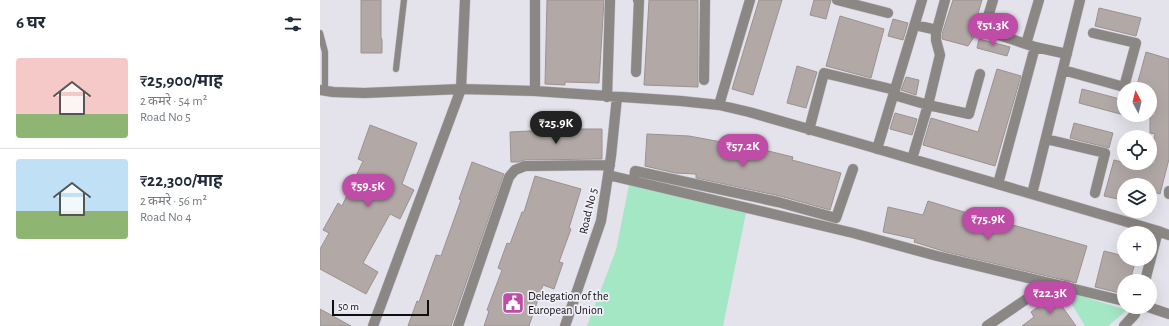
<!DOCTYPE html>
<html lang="hi">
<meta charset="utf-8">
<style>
:root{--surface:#fff;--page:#f6f6f7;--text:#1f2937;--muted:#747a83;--line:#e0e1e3;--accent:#bf4ca7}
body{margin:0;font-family:"Alegreya Sans","Noto Sans Devanagari",sans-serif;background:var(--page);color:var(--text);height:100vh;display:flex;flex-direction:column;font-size:15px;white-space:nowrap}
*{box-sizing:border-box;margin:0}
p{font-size:13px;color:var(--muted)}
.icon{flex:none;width:22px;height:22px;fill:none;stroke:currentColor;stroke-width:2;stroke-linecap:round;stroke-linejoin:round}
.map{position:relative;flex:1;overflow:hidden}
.details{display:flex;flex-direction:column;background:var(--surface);width:320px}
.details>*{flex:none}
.needle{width:26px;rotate:353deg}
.controls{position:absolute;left:797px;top:82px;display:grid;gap:8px}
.controls a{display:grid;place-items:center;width:40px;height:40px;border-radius:50%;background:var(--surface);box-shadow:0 4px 16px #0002;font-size:20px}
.scale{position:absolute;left:12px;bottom:10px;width:97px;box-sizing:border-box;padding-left:4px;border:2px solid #0f0e11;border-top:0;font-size:11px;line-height:14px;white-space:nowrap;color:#0f0e11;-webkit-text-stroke:3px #f1f0f8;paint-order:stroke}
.price{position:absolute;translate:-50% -34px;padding:0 9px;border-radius:14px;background:var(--accent);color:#fff;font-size:13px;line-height:26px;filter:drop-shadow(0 1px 2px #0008)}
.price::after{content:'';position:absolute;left:50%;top:24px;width:12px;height:9px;margin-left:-6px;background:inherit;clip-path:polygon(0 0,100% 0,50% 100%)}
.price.current{background:#222;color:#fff}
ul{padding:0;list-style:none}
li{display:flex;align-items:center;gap:12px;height:100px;padding:0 16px}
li+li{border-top:1px solid var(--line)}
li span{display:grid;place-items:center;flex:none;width:112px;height:80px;border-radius:4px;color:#555}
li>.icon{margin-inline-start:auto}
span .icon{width:48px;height:48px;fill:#fffc;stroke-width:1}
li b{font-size:17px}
h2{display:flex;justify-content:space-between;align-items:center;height:48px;padding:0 16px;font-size:17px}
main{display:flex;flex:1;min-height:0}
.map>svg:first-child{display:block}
.green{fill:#a4e7c4}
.building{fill:#b2a9a7;stroke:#9a9290}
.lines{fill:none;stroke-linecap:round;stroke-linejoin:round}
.lane-casing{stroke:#c2c0c7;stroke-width:7}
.street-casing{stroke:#c2c0c7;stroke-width:11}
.lane{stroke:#8b8785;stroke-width:6}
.street{stroke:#8b8785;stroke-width:10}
.labels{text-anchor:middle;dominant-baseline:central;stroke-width:3.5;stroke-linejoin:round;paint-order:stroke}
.street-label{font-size:12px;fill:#0f0e11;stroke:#f1f0f8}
.poi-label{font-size:12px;fill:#0f0e11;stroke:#f1f0f8;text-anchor:start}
</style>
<main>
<section class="details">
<h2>6 घर<svg class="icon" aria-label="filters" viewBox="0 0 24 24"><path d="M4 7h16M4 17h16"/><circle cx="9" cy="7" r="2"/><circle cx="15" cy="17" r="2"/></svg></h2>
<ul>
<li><span style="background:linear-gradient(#f6c9c9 70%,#8fb573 0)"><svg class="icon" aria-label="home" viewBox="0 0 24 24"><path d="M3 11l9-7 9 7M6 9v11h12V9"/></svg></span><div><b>₹25,900/माह</b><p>2 कमरे · 54 m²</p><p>Road No 5</p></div></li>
<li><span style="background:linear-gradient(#bfe0f5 65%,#8fb573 0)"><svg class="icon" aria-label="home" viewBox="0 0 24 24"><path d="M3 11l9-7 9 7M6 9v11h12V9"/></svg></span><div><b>₹22,300/माह</b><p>2 कमरे · 56 m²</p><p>Road No 4</p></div></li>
</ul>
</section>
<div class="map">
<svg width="849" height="326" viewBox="0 0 849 326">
<rect width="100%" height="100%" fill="#e4e2ea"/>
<path class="green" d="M 310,180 L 428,203 L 403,326 L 267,326 L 296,250 Z
M 744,291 L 807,310 L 788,326 L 765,326 Z"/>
<path class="building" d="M 41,0 L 61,0 L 61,38 L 62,39 L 62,53 L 41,53 Z
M 227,0 L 284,0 L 279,83 L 245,82 L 245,85 L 225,84 Z
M 329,0 L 378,0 L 378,87 L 324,85 Z
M 439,0 L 462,0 L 433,95 L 412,89 Z
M 494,0 L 511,0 L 506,19 L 490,15 Z
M 633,0 L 662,0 L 651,37 L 654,37 L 648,46 L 622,39 L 622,34 Z
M 779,8 L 821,18 L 816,36 L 775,26 Z
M 520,16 L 564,29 L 551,78 L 506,66 Z
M 573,19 L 588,23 L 583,40 L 568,36 Z
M 659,39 L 690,47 L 687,56 L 657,48 Z
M 826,52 L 849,59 L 849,159 L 840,194 L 830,191 L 830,185 L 804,185 L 804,194 L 802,200 L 784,196 L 794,160 L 826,168 L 828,163 L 830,163 L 830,154 L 835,134 L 830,133 L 830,89 L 816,89 Z
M 477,66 L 497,72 L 486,108 L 467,103 Z
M 677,69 L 701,76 L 675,166 L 603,145 L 611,118 L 658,132 Z
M 586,77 L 599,80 L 596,95 L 581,90 Z
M 762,89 L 804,100 L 804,115 L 759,103 Z
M 575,113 L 597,119 L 592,135 L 570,129 Z
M 754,123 L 793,133 L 789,148 L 750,138 Z
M 50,125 L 97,143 L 82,184 L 94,190 L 80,219 L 70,214 L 43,263 L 58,272 L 46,294 L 0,269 L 0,249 L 9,233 L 3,230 L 18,203 L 22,206 L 43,161 L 38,159 Z
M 229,129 L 282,129 L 282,159 L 205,160 L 198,162 L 191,162 L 190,132 L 229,130 Z
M 327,134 L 369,136 L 407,143 L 407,141 L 473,157 L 472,160 L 521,173 L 510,210 L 460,196 L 376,178 L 376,174 L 355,173 L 325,166 Z
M 152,162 L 184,174 L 131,326 L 88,326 L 97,301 L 99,302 L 116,255 L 121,256 L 141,200 L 139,199 Z
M 215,176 L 261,189 L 249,228 L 251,229 L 239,262 L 243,263 L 234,289 L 223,285 L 209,326 L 164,326 L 169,311 L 167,310 L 182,270 L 178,268 L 187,243 L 190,244 L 202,212 L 204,212 Z
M 608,201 L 693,227 L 693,225 L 767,246 L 756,283 L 626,252 L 594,242 L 595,239 L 563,232 L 568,207 L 603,215 Z
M 784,251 L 804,256 L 804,259 L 816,259 L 810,281 L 804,281 L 804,294 L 775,287 Z
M 734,295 L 756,326 L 702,326 L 714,317 L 711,312 Z
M 0,309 L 31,326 L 0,326 Z"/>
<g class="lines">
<g class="lane-casing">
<path id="lane" d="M 0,33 L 5,52 L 5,91
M 76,69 L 84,0"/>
</g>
<g class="street-casing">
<path id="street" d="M 517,0 L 568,13
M 625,0 L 616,33 L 616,40 L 620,55 L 608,105 L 649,114 L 660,74
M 673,0 L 664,30 L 715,47 L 678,184
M 595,25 L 617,30
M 706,44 L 719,0
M 715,47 L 747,54
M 743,70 L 804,87 L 816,43 L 773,33
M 316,72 L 319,0 L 318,0
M 384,80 L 385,0
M 0,90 L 13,92 L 44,93 L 141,89 L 215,91 L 361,101 L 399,105 L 429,112 L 541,144 L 838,231 L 849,235
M 215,91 L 215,0
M 574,95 L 608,105 L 592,159
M 287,97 L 290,0
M 399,105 L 430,0
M 489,130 L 504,73 L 575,90
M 726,139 L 785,153 L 775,193
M 557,149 L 602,0
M 288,175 L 533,233 L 617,256 L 804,301
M 314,181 L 315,171 L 458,202 L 516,218 L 533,169
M 849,191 L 849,194
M 712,194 L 760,0
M 825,281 L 838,231
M 828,307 L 849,314
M 53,326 L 141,89 L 145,0
M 138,326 L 189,177 L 195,170 L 205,166 L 290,165
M 245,326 L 281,221 L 291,156 L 297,97
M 667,326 L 730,283
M 804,326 L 815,314 L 817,307"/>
</g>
<use href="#lane" class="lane"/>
<use href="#street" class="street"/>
</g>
<defs>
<g id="civic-square" transform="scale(1.15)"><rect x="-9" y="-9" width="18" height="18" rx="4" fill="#bf4ca7" stroke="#f1f0f8"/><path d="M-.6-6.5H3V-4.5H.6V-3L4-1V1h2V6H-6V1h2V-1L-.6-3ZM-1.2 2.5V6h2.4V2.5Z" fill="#fff"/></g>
</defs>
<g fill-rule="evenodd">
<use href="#civic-square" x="193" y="303"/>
</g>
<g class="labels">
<g class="street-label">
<text transform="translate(268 211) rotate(-77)">Road No 5</text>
</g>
<g class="poi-label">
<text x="208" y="296">Delegation of the<tspan x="208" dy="14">European Union</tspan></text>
</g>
</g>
</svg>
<div class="controls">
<a><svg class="needle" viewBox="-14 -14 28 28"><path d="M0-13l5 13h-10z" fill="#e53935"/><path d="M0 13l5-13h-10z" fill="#747a83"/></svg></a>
<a><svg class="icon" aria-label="locate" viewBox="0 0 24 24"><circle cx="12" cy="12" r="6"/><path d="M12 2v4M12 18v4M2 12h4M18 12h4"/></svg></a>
<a><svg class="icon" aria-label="layers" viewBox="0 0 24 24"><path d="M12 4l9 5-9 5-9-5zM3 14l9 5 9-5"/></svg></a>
<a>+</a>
<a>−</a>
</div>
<div class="scale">50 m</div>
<b class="price" style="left:673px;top:47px">₹51.3K</b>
<b class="price current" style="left:236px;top:145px">₹25.9K</b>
<b class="price" style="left:423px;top:168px">₹57.2K</b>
<b class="price" style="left:48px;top:208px">₹59.5K</b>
<b class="price" style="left:668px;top:241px">₹75.9K</b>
<b class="price" style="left:730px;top:315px">₹22.3K</b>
</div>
</main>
